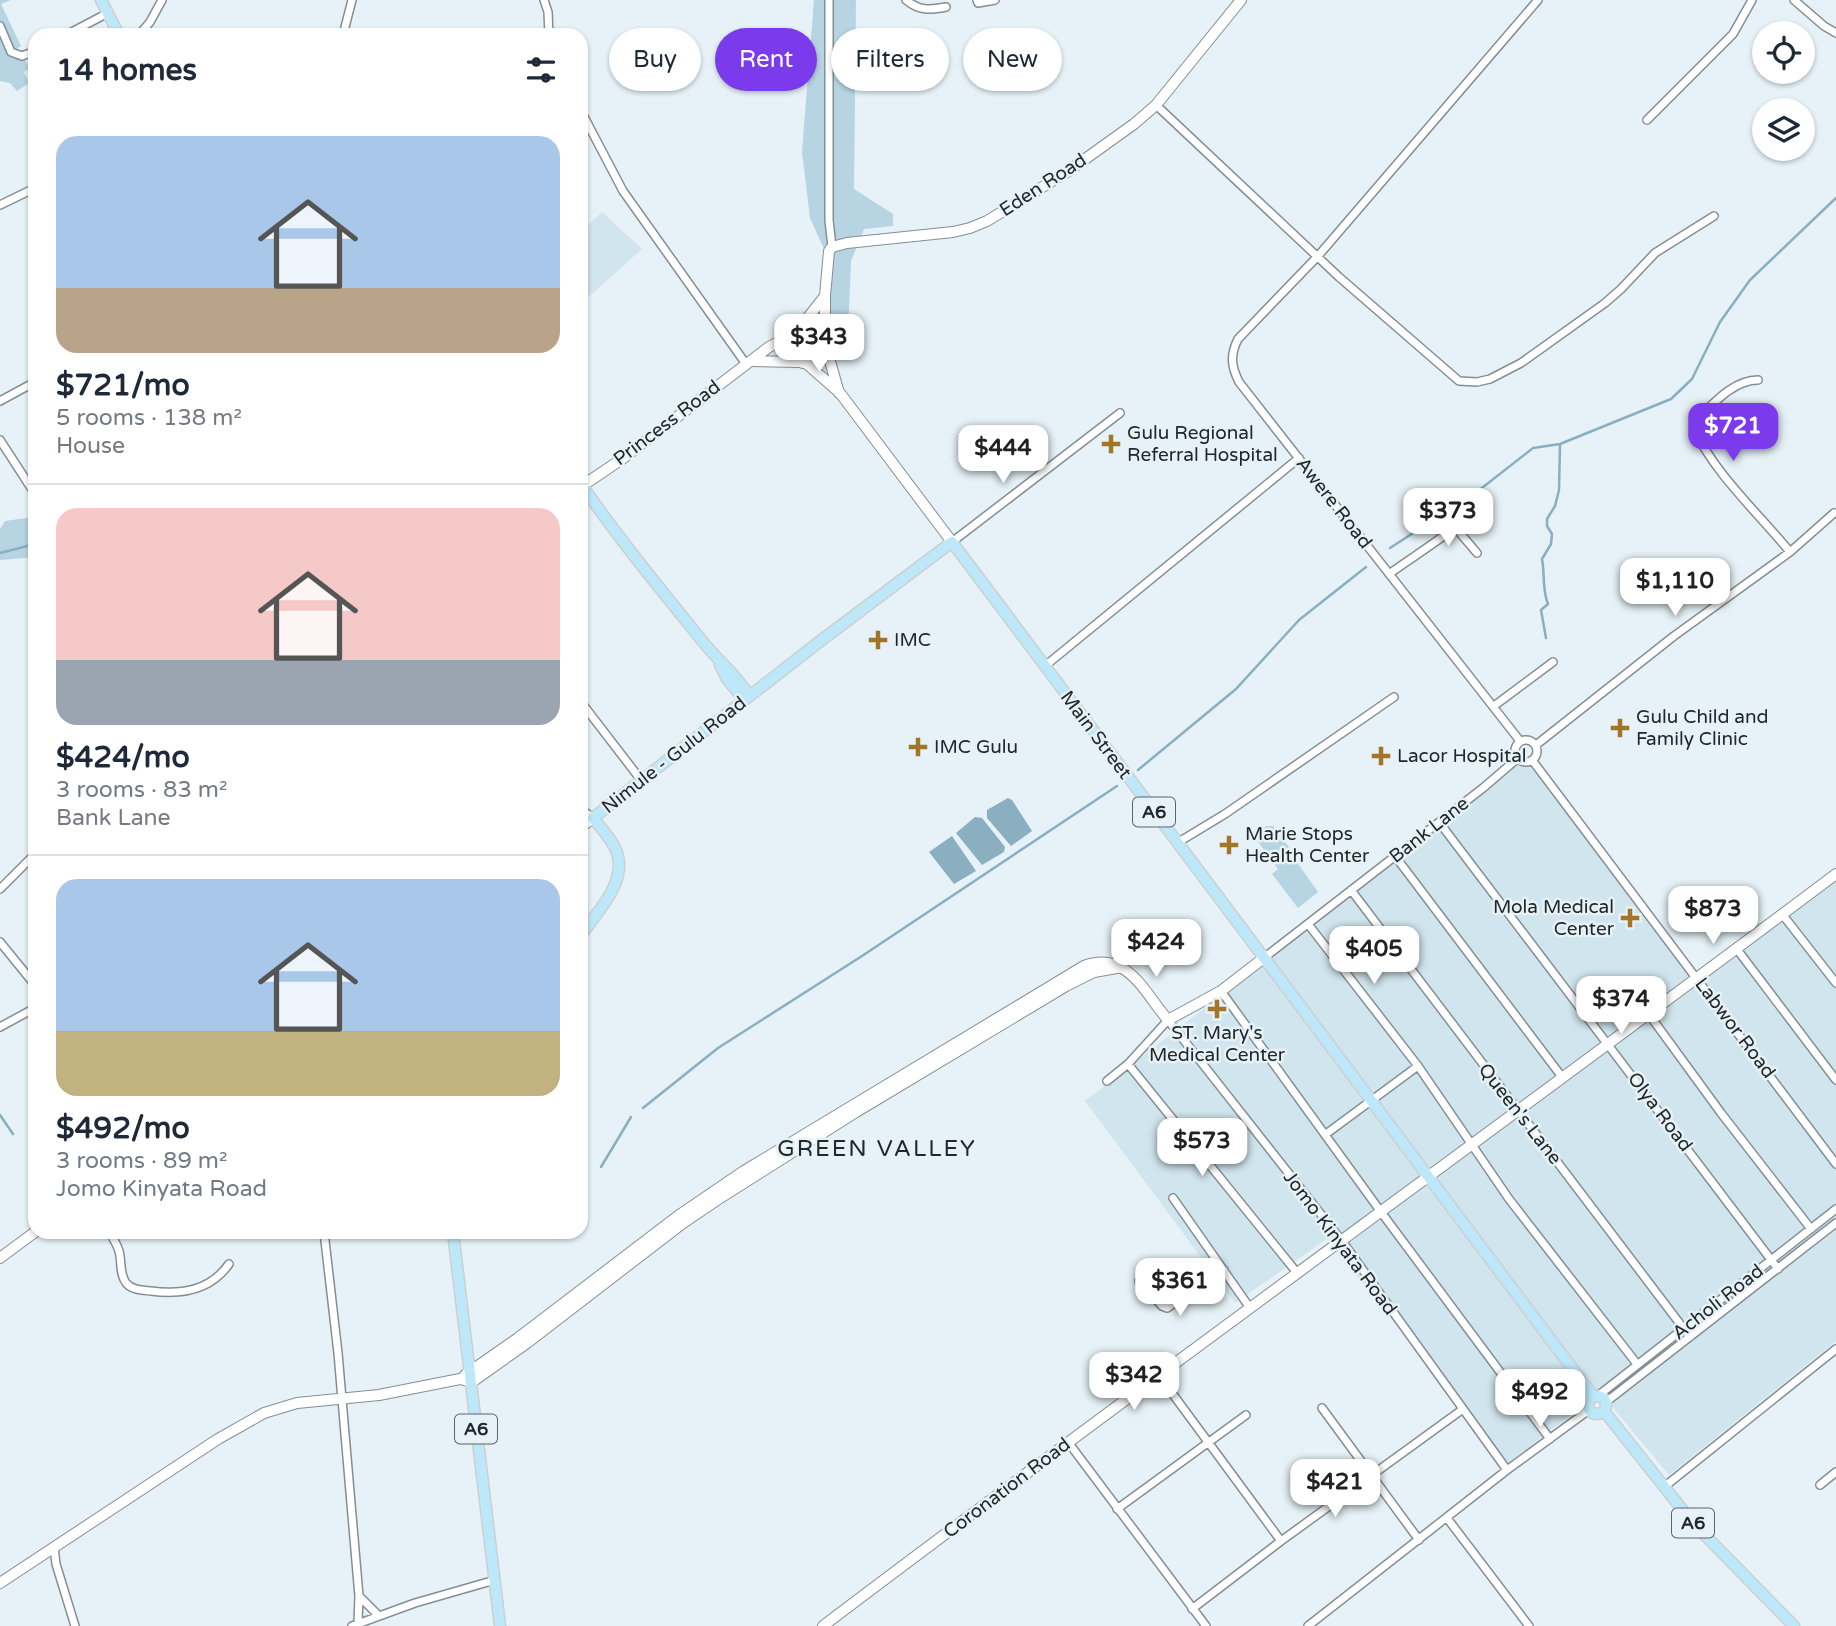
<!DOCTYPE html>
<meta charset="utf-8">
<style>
:root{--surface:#fff;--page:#f2f2f3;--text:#1f2937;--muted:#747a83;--line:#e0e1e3;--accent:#7c3aed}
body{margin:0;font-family:"Varela Round",sans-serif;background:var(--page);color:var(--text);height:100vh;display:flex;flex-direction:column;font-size:26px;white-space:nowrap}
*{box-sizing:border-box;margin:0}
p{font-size:23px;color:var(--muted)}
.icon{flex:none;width:38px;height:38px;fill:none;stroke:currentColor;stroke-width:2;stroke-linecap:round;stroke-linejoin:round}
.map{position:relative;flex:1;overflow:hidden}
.panel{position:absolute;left:28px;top:28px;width:560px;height:1211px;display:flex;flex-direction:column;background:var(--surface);border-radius:21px;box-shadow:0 2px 5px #0004}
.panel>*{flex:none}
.hud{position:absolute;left:609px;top:28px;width:665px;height:63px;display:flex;gap:14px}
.controls{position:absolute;left:1752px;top:21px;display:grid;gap:14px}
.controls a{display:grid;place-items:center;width:63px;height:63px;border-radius:50%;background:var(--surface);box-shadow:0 2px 5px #0004;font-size:35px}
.price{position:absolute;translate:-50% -60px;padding:0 16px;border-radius:14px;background:#fff;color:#222;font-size:23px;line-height:46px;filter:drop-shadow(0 2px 4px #0008)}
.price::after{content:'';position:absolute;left:50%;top:42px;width:21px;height:16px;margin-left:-10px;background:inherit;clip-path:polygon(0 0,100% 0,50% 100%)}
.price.active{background:var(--accent);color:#fff}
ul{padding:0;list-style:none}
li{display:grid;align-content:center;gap:14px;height:371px;padding:0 28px}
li+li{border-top:2px solid var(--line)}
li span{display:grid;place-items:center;height:217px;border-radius:21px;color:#555}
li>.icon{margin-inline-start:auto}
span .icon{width:126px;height:126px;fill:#fffc;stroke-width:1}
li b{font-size:30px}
h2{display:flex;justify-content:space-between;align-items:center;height:84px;padding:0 28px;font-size:30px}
.chip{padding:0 24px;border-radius:32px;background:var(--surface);box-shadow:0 2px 5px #0004;font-size:24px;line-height:63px}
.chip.active{background:var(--accent);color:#fff}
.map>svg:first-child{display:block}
.built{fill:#d1e5ee}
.green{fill:#b6d4e2}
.water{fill:#89afc0}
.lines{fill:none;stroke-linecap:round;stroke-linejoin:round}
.stream{stroke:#89afc0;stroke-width:2.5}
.street-casing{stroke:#848f94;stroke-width:10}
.secondary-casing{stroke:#848f94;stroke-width:12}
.primary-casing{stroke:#cecfd0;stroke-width:13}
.street{stroke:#fff;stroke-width:7}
.secondary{stroke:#fff;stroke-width:10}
.primary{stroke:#bce8fa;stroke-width:10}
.poi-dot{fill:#a37527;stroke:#e6f2f7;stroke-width:2.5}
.labels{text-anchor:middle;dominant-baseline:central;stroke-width:5;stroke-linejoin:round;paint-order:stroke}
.shield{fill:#e6f2f7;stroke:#5d6467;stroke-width:2}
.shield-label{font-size:18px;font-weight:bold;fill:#222729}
.street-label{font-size:19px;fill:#222729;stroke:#e6f2f7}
.poi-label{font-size:19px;fill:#222729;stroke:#e6f2f7;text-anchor:start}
.quarter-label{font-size:23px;letter-spacing:2px;fill:#222729;stroke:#e6f2f7}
</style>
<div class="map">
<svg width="1836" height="1626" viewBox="0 0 1836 1626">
<rect width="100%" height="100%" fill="#e6f2f7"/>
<path class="built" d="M 602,212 L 642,249 L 582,303 L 581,232 Z
M 1521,762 L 1528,764 L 1694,981 L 1836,875 L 1836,1341 L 1669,1475 L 1600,1392 L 1508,1463 L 1327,1239 L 1235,1303 L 1085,1101 Z"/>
<path class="green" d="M 0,0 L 11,0 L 1,4 L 21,46 L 17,49 L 30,68 L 24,72 L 29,83 L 17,91 L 10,83 L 0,81 Z
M 814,0 L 856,0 L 854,189 L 893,214 L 893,226 L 864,229 L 851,261 L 848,332 L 838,343 L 829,337 L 830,262 L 810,218 L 802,152 Z
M 33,517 L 35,518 L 35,557 L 0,560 L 0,529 L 5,521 Z
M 1266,826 L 1273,826 L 1298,859 L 1296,861 L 1318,892 L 1298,908 L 1272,874 L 1278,869 L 1253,835 Z"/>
<path class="water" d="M 1008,798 L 1012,800 L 1032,831 L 1011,846 L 987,818 L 987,810 Z
M 975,817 L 982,818 L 1005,847 L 1004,852 L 982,865 L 956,833 Z
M 952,836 L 976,871 L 954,884 L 929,852 Z"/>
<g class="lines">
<path class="stream" d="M 1390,548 L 1478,491 L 1533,448 L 1560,444 L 1671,399 L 1692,379 L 1720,322 L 1750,280 L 1836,198
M 0,553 L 35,544
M 1546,638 L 1541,610 L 1548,604 C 1542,590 1545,575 1542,559 L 1551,544 L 1552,534 L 1547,526 L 1547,519 L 1555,506 L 1559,490 L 1560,444
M 1138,770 L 1236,689 L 1299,620 L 1366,567
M 643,1108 L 718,1048 L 862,956 L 1117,786
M 0,1115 L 13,1134
M 601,1167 L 631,1117"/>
<g class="street-casing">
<path id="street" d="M 544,0 L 548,12 L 549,35
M 829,0 L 829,220 L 832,247
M 906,0 C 919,11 930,10 946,7
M 977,0 L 978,3 L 995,0
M 1794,0 L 1824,26 L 1836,33
M 0,26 L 11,52 L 22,56 L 35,51
M 66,35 L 106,14
M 139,35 L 150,22 L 162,0
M 343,35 L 352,0
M 1156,105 L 1339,277 L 1459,381 L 1477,382 L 1490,379 L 1521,363 L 1605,303 L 1621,289 L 1655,253 L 1714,216
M 581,111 L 623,191 L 746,364
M 1647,120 L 1733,34 L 1752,0
M 0,205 L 35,188
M 1758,380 C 1733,380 1713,404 1696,420 L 1694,428 C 1712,471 1760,515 1790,552
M 0,401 L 35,382
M 0,440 L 35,494
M 1454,526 L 1477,553
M 952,542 L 1120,413
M 1389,574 C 1419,552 1463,527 1485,498
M 1045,666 L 1299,458
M 581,702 L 641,780
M 1494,706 L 1553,662
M1515 751a11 11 0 1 1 22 0a11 11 0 1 1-22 0Z
M 1520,741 L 1239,382 C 1231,366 1230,355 1238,339 L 1318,256 L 1538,0
M 1536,745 L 1674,636 L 1790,552 L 1834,513
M 1532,760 L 1836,1164
M 581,809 L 593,818
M 1439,822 L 1778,1269
M 1177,843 L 1225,814 L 1394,697
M 1395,856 L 1562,1077
M 0,889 L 35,854
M 1351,890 L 1690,1337
M 1782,914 L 1836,983
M 1308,924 L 1418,1066 L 1509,1199 L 1637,1364
M 0,942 L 35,985
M 1736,948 L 1836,1080
M 1265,957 L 1483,788 L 1518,758
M 1221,991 L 1381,1212 L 1550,1439
M 1648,1013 L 1721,1113 L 1811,1229
M 0,1027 L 35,1008
M 1128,1064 L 1298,1274
M 1107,1081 L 1128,1064 L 1168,1020 L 1342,1241 L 1507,1470
M 1326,1134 L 1418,1066
M 1173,1198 L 1250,1308
M 109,1232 C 113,1238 117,1244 119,1251 C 122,1261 119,1273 126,1283 C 132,1290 142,1290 151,1291 C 181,1295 210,1291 229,1264
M 324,1232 L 338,1353 L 359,1596 L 358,1623
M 1139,1281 L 1162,1306 L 1167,1308 L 1224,1270
M 1158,1374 L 1281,1541
M 1599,1395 L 1836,1209
M 1606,1402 L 1836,1223
M 1322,1408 L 1419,1540
M 1068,1442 L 1206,1626
M 1820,1485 L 1836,1472
M 1664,1487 L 1836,1349
M 1117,1509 L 1246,1415
M 1447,1518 L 1529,1626
M 54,1547 L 56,1564 L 75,1626
M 359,1596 L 379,1616
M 1192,1609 L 1281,1541 L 1463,1409
M 352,1626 L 415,1603 L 495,1580
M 1308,1626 L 1507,1470 L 1589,1410"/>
</g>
<g class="secondary-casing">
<path id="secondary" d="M 798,330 L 825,296
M 824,338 L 813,328 L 798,330 L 790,340 L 790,353 L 799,362 L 807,364 L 818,361 L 825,352 L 825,296 L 829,251 L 832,247 L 847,243 L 953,232 L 970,228 L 987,221 L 1067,172 L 1134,124 L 1156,105 L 1241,0
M 826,347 L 839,393
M 753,361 L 799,362
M 807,364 L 840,393 L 952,542
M 582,486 L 622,459 L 769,347 L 794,334
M 581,827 L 593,818
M 0,1258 L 35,1232
M 465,1375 L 518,1338 L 678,1216 L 744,1171 L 1084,966 C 1128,950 1145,994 1168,1020 L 1221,991 L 1265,957
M 0,1583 L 218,1439 L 264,1413 L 297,1403 L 379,1395 L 460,1379 L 472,1382 L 527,1343 L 683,1223 L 717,1200 L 856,1112 L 1066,986 L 1094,972 L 1122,967
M 823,1626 C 1158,1372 1500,1127 1836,874"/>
</g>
<g class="primary-casing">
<path id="primary" d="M 101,0 L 119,35
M 581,484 C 619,539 662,591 704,643 C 719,662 737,675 749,696
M 720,665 L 727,679 L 744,700
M 581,935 C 597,912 629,881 616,850 C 611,838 601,828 593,818 L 819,642 L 952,542 L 1593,1396
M 453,1232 L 500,1626
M1588 1405a9 9 0 1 1 18 0a9 9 0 1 1-18 0Z
M 1604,1411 L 1693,1523 L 1794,1626"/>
</g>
<use href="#street" class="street"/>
<use href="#secondary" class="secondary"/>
<use href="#primary" class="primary"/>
</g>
<g class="poi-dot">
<path d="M1107.5 433.5h7v7h7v7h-7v7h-7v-7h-7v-7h7z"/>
<path d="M874.5 629.5h7v7h7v7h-7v7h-7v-7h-7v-7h7z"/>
<path d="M1616.5 717.5h7v7h7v7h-7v7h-7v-7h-7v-7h7z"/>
<path d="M914.5 736.5h7v7h7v7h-7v7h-7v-7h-7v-7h7z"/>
<path d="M1377.5 745.5h7v7h7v7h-7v7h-7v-7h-7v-7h7z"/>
<path d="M1225.5 834.5h7v7h7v7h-7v7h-7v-7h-7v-7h7z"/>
<path d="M1626.5 907.5h7v7h7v7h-7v7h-7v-7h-7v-7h7z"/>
<path d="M1213.5 998.5h7v7h7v7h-7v7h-7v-7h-7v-7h7z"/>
</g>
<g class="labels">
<g class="shield">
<rect x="1133" y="797.5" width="42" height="29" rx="5"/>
<rect x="455" y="1414.5" width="42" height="29" rx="5"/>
<rect x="1672" y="1508.5" width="42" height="29" rx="5"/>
</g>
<g class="shield-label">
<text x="1154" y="812">A6</text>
<text x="476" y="1429">A6</text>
<text x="1693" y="1523">A6</text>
</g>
<g class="street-label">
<text transform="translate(1043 185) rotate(-33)">Eden Road</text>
<text transform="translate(667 423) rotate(-37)">Princess Road</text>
<text transform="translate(1334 503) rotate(52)">Awere Road</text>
<text transform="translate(1096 735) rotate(53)">Main Street</text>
<text transform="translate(674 755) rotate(-38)">Nimule - Gulu Road</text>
<text transform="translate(1429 830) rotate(-38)">Bank Lane</text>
<text transform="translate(1735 1028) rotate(53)">Labwor Road</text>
<text transform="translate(1660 1112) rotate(53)">Olya Road</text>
<text transform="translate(1520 1114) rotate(52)">Queen's Lane</text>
<text transform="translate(1340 1243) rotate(53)">Jomo Kinyata Road</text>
<text transform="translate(1718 1302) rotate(-38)">Acholi Road</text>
<text transform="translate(1007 1488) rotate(-37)">Coronation Road</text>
</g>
<g class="poi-label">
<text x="1127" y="433">Gulu Regional<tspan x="1127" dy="22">Referral Hospital</tspan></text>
<text x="894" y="640">IMC</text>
<text x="1636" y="717">Gulu Child and<tspan x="1636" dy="22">Family Clinic</tspan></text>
<text x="934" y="747">IMC Gulu</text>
<text x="1397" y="756">Lacor Hospital</text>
<text x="1245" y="834">Marie Stops<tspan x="1245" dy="22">Health Center</tspan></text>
<text x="1614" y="907" text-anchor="end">Mola Medical<tspan x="1614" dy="22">Center</tspan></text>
<text x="1217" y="1033" text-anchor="middle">ST. Mary's<tspan x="1217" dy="22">Medical Center</tspan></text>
</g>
<g class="quarter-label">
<text x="877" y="1149">GREEN VALLEY</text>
</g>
</g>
</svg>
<div class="controls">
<a><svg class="icon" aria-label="locate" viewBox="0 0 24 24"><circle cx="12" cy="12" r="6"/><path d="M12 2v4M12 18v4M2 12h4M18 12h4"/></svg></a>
<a><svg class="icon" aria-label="layers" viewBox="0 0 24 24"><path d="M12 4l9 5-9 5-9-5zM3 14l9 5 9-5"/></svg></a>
</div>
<b class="price" style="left:819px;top:374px">$343</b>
<b class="price active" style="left:1733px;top:463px">$721</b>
<b class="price" style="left:1003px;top:485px">$444</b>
<b class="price" style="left:1448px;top:548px">$373</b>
<b class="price" style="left:1675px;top:618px">$1,110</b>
<b class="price" style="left:1713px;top:946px">$873</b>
<b class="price" style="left:1156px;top:979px">$424</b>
<b class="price" style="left:1374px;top:986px">$405</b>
<b class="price" style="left:1621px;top:1036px">$374</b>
<b class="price" style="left:1202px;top:1178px">$573</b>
<b class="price" style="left:1180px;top:1318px">$361</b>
<b class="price" style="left:1134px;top:1412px">$342</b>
<b class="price" style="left:1540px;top:1429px">$492</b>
<b class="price" style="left:1335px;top:1519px">$421</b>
<div class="hud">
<a class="chip">Buy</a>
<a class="chip active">Rent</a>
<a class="chip">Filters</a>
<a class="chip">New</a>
</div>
<section class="panel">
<h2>14 homes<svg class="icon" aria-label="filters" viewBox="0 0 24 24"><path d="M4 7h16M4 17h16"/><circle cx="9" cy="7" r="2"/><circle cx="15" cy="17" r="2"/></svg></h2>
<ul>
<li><span style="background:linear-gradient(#a9c7e8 70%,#b9a48a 0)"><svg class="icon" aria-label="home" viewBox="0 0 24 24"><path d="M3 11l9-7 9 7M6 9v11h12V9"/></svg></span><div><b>$721/mo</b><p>5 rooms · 138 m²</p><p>House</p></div></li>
<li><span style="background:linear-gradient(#f6c9c9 70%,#9aa5b1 0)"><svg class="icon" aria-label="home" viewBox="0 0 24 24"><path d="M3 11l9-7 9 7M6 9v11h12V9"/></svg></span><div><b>$424/mo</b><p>3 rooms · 83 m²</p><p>Bank Lane</p></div></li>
<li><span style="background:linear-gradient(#a9c7e8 70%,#c2b280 0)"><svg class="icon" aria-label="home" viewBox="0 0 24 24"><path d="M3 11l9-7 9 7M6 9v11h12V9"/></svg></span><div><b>$492/mo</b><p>3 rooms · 89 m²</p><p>Jomo Kinyata Road</p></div></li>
</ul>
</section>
</div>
